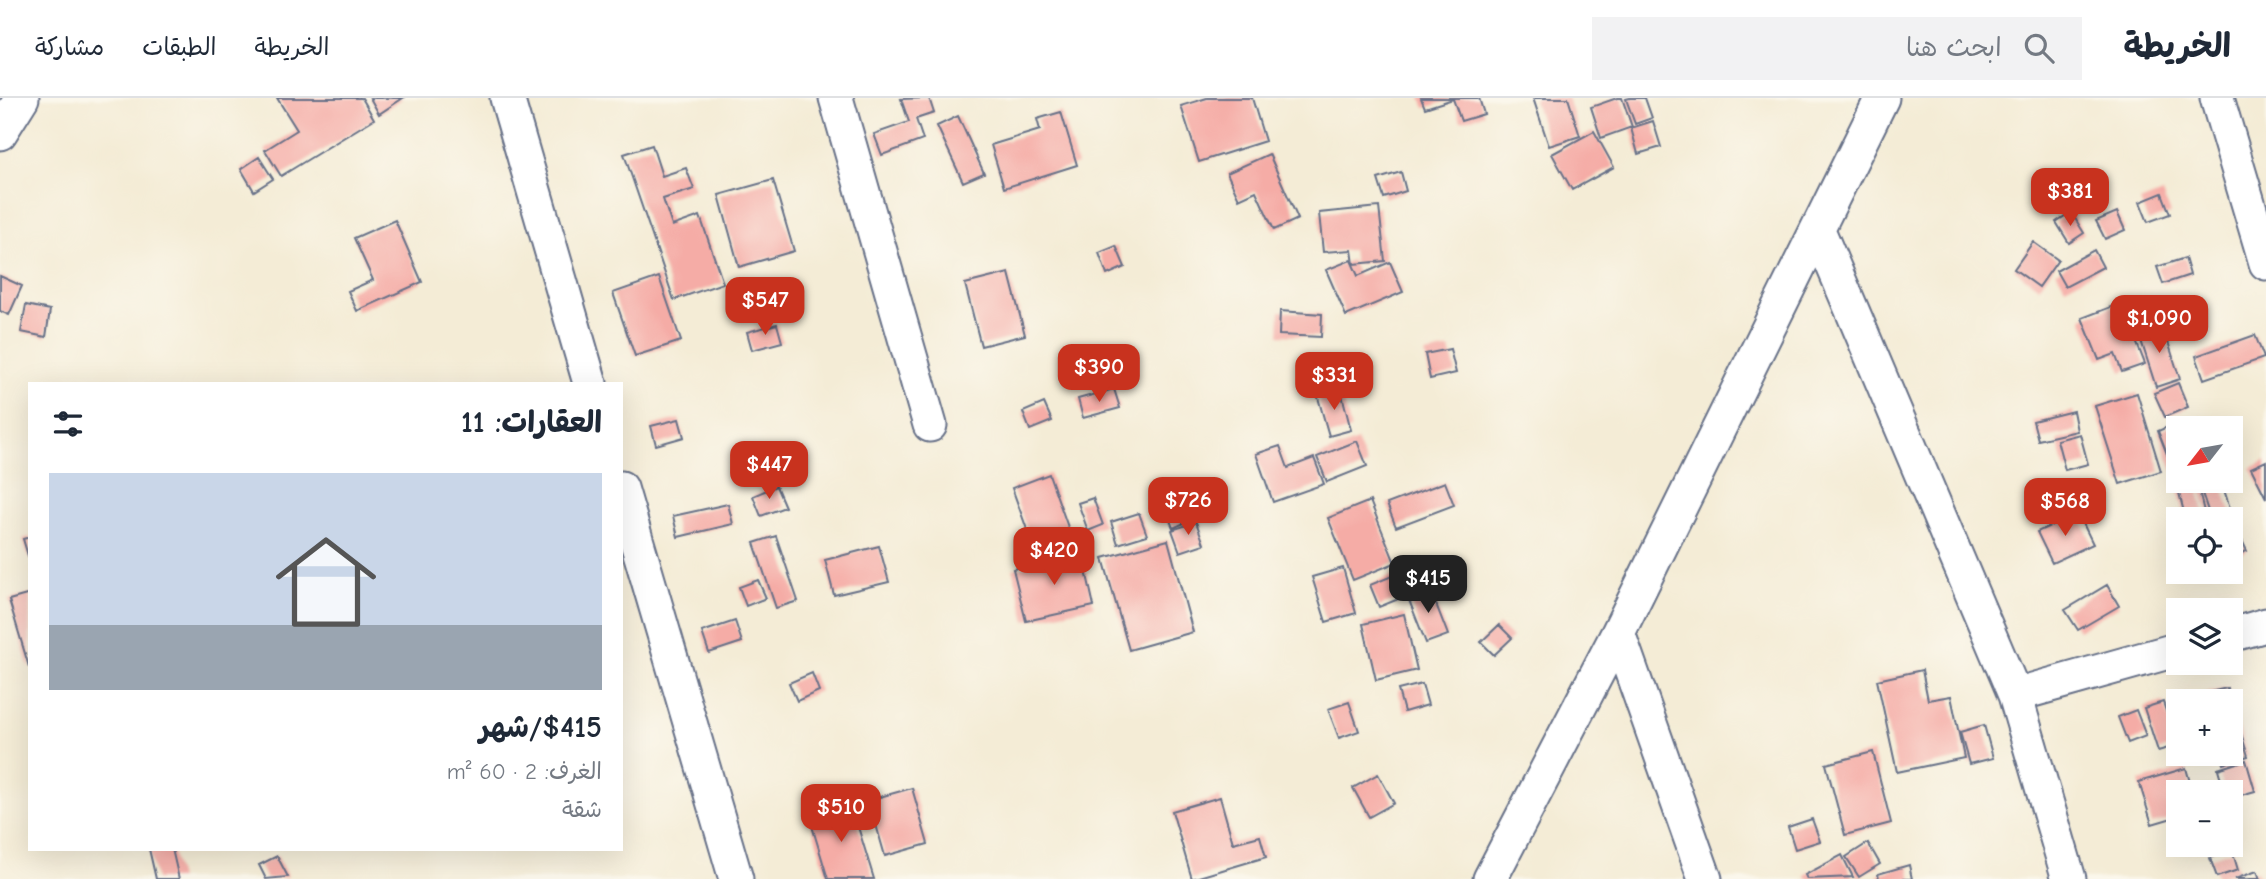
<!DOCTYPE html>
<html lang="ar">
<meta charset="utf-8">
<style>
:root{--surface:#fff;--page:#f2f2f3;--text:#1f2937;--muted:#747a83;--line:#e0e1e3;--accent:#c8321e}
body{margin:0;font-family:"Comic Neue","Playpen Sans Arabic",sans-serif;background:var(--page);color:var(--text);direction:rtl;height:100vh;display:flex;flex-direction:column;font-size:26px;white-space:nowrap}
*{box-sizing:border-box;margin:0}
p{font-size:23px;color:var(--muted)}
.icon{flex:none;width:38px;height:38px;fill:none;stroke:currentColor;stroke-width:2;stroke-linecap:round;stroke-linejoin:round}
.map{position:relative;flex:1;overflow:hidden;direction:ltr}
.details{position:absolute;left:28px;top:284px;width:595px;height:469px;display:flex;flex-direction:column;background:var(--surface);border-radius:0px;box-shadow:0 7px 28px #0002;direction:rtl}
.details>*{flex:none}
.needle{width:46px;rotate:239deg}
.tools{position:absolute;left:2166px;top:318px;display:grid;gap:14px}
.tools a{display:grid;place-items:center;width:77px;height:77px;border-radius:0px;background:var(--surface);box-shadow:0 7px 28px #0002;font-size:35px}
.price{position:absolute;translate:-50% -60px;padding:0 16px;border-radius:14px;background:var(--accent);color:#fff;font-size:23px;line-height:46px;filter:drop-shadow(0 2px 4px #0008)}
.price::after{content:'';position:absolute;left:50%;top:42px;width:21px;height:16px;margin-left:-10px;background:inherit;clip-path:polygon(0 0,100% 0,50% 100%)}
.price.active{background:#222;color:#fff}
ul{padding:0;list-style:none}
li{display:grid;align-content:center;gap:14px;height:371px;padding:0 21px}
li+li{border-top:2px solid var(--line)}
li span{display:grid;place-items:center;height:217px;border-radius:0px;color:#555}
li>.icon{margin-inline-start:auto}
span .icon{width:126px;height:126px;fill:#fffc;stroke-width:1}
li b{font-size:30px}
h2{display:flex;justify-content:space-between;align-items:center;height:84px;padding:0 21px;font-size:30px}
header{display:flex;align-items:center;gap:42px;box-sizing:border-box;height:98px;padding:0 35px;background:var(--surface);border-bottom:2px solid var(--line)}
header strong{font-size:33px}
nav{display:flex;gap:38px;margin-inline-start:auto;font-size:24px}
.search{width:490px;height:63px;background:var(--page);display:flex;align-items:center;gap:18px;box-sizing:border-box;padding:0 24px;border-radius:0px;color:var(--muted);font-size:26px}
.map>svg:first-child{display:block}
.building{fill:#f5aca6}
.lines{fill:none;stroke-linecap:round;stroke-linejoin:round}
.minor-casing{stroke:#677188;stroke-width:37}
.minor{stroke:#fff;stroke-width:33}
</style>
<header>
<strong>الخريطة</strong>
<div class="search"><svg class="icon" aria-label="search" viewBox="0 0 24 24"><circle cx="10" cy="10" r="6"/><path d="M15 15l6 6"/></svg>ابحث هنا</div>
<nav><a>الخريطة</a><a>الطبقات</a><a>مشاركة</a></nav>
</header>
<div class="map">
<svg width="2266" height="781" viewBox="0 0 2266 781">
<rect width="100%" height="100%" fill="#fbf7ec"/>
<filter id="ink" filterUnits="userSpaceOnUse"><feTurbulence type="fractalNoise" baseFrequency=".0143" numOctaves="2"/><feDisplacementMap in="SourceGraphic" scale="14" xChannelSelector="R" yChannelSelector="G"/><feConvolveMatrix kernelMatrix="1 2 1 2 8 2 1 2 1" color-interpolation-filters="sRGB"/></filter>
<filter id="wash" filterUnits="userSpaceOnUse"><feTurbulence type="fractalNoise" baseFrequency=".00686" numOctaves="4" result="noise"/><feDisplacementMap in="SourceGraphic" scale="28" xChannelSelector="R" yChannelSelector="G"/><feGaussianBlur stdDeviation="1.57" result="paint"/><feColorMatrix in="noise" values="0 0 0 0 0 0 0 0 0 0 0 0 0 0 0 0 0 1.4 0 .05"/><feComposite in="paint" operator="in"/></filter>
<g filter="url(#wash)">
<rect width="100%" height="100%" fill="#f4ecd6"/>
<g id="blocks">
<path class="building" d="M 277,0 L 362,0 L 374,21 L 281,78 L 265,52 L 297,32 Z
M 370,0 L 403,0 L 379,16 Z
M 929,0 L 934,15 L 916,21 L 923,42 L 882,57 L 874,36 L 909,24 L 901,1 Z
M 1207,0 L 1252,0 L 1265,43 L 1199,64 L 1181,8 Z
M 1421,0 L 1479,0 L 1484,16 L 1461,23 L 1453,1 L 1425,10 Z
M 1533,0 L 1568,0 L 1580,38 L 1549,48 Z
M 1617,0 L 1622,0 L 1632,29 L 1601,40 L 1591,9 Z
M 1630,0 L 1645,0 L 1652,20 L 1635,26 L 1626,1 Z
M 1061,14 L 1077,67 L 1004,90 L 991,47 L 1040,32 L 1037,21 Z
M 958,18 L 984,75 L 963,84 L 937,28 Z
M 1653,23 L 1661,49 L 1638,56 L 1631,30 Z
M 1594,33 L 1614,69 L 1572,92 L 1552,56 Z
M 652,47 L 662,78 L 686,70 L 694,91 L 663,101 L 672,128 L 700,118 L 723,185 L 674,202 L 624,56 Z
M 1269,56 L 1298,121 L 1274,132 L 1256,93 L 1239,101 L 1227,75 Z
M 259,59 L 273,81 L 254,93 L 241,71 Z
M 1401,74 L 1406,93 L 1384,100 L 1378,81 Z
M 773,82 L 794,153 L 739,169 L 719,97 Z
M 2162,95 L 2170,116 L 2148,124 L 2140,104 Z
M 1379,109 L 1385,163 L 1354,166 L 1352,152 L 1323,154 L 1319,115 Z
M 2071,114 L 2084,135 L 2069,145 L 2056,124 Z
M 2117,114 L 2125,132 L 2105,141 L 2096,123 Z
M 395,122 L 422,184 L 357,213 L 348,193 L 373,182 L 354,140 Z
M 2033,144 L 2058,162 L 2039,189 L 2014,171 Z
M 1116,148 L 1125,169 L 1107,177 L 1099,155 Z
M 2094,152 L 2103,169 L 2065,189 L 2056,173 Z
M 2185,160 L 2190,177 L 2163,186 L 2157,169 Z
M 1351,162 L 1358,178 L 1390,164 L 1403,194 L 1346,218 L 1326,172 Z
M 1009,175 L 1025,237 L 981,248 L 965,186 Z
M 0,178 L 22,188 L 9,217 L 0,213 Z
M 659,179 L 681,243 L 635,258 L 613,195 Z
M 2121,205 L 2145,266 L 2122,274 L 2115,256 L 2099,262 L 2082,220 Z
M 26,207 L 50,212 L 46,239 L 21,234 Z
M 1280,213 L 1322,216 L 1321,239 L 1279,237 Z
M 2162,225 L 2180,281 L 2156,289 L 2138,233 Z
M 777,226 L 782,244 L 752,252 L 747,234 Z
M 2255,237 L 2264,260 L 2204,281 L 2196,258 Z
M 1450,251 L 1456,275 L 1430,281 L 1425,256 Z
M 2178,285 L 2188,309 L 2165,319 L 2154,295 Z
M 1340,289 L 1351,332 L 1329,338 L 1317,296 Z
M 1114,291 L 1120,310 L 1083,320 L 1078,301 Z
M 2137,295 L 2161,373 L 2120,386 L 2095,308 Z
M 1044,305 L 1052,323 L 1030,332 L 1023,314 Z
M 2073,313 L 2077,333 L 2038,342 L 2033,323 Z
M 679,321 L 684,339 L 656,347 L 651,328 Z
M 2181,323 L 2184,331 L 2179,331 L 2179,373 L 2174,374 L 2158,333 Z
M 2080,336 L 2088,366 L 2065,372 L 2057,342 Z
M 1357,343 L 1367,368 L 1327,384 L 1317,359 Z
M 1280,348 L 1288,370 L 1314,360 L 1324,386 L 1273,404 L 1256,356 Z
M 2266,363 L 2266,400 L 2251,370 Z
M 1049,376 L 1070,435 L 1033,448 L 1012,390 Z
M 2198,383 L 2221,383 L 2232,416 L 2211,422 Z
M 1445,384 L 1454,407 L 1396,429 L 1387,406 Z
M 2197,385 L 2206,422 L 2186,422 L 2178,391 Z
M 776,388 L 785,409 L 761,418 L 753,398 Z
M 1187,399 L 1196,420 L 1173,430 L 1165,409 Z
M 1093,400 L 1103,427 L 1088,433 L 1078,405 Z
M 1370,403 L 1395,465 L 1353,482 L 1328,420 Z
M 728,406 L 733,426 L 678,439 L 673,418 Z
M 1139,415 L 1147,437 L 1118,446 L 1111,424 Z
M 2078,415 L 2093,446 L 2052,465 L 2037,434 Z
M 1196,424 L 1204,446 L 1180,454 L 1172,432 Z
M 2239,436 L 2247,453 L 2231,459 L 2231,440 Z
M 776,438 L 798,503 L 776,510 L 754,445 Z
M 30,439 L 30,461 L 29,461 L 23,441 Z
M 1168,442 L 1193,534 L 1129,552 L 1103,460 Z
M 879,448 L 889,484 L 834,497 L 825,462 Z
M 1082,455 L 1094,508 L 1026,523 L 1013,471 Z
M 1343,470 L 1356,515 L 1326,524 L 1312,479 Z
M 1392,478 L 1401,500 L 1379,509 L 1370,487 Z
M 758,482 L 766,500 L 746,508 L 739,489 Z
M 2107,487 L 2119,508 L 2078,532 L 2065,512 Z
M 1429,488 L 1448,537 L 1426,545 L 1407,497 Z
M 30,496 L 30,569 L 29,569 L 9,502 Z
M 1404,516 L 1417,572 L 1376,582 L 1363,526 Z
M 735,523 L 742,544 L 709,555 L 702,534 Z
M 1499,527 L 1512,540 L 1494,557 L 1481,544 Z
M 1922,572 L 1928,602 L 1951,598 L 1964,660 L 1897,674 L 1877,582 Z
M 812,575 L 819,593 L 797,603 L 789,585 Z
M 1422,586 L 1428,607 L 1404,614 L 1398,592 Z
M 2227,590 L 2231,604 L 2208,604 L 2206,595 Z
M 1349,604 L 1359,633 L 1339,640 L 1328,611 Z
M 2163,604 L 2170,625 L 2179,622 L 2179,647 L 2158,653 L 2144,610 Z
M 2136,612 L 2146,638 L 2128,645 L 2118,619 Z
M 2236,619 L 2248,658 L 2223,666 L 2220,656 L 2231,656 L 2231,620 Z
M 1984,627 L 1993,660 L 1969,666 L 1960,634 Z
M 1873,654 L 1891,725 L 1845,737 L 1826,666 Z
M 2246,662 L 2255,693 L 2231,700 L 2231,695 L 2225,695 L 2218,671 Z
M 2186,670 L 2193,695 L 2179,695 L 2179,718 L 2152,726 L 2139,684 Z
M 1378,676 L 1394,705 L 1369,719 L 1353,690 Z
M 912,690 L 928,746 L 885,758 L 869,702 Z
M 1220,699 L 1233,745 L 1260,738 L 1266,759 L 1192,781 L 1172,713 Z
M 851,706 L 874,781 L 828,781 L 809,718 Z
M 1812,721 L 1820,743 L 1795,751 L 1788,729 Z
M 1868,745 L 1880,766 L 1859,779 L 1846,759 Z
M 149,751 L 172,751 L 179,781 L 156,781 Z
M 2232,752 L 2238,772 L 2217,779 L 2210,760 Z
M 1842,757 L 1853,779 L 1807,781 L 1805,777 Z
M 277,758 L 288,779 L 266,781 L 259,767 Z
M 1909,767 L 1912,781 L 1879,781 L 1878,776 Z
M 2257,773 L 2260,781 L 2235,781 Z"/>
</g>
</g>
<g filter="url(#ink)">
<use href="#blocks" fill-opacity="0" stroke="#677188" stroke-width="2"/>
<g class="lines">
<g class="minor-casing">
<path id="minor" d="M 507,0 L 590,285
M 836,0 L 930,327
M 2217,0 L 2266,165
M 0,35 L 22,0
M 1818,132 L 2015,597 L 2069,781
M 621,390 L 736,781
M 1618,535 L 1705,781
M 2231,537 L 2266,527
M 2015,597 L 2179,551
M 1490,781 L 1618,535 L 1882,0"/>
</g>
<use href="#minor" class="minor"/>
</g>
</g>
</svg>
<div class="tools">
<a><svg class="needle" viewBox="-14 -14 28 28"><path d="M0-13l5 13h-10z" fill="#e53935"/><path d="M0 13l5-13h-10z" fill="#747a83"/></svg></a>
<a><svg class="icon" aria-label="locate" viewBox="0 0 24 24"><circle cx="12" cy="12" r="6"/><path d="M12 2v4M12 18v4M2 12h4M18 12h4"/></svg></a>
<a><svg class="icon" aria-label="layers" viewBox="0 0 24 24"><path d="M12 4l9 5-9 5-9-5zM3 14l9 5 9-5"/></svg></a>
<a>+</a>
<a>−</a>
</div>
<b class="price" style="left:2070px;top:130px">$381</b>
<b class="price" style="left:765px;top:239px">$547</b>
<b class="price" style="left:2159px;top:257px">$1,090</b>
<b class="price" style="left:1099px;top:306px">$390</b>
<b class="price" style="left:1334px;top:314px">$331</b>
<b class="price" style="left:769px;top:403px">$447</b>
<b class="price" style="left:1188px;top:439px">$726</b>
<b class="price" style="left:2065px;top:440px">$568</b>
<b class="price" style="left:1054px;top:489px">$420</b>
<b class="price active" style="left:1428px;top:517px">$415</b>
<b class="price" style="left:841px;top:746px">$510</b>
<section class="details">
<h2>العقارات: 11<svg class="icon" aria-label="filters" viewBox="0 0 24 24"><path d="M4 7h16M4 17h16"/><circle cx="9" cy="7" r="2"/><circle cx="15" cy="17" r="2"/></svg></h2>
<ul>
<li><span style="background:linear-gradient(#c9d6e8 70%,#9aa5b1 0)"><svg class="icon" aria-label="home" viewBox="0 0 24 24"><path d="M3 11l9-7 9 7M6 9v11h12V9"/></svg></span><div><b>$415/شهر</b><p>الغرف: 2 · 60 m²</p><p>شقة</p></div></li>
</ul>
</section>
</div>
